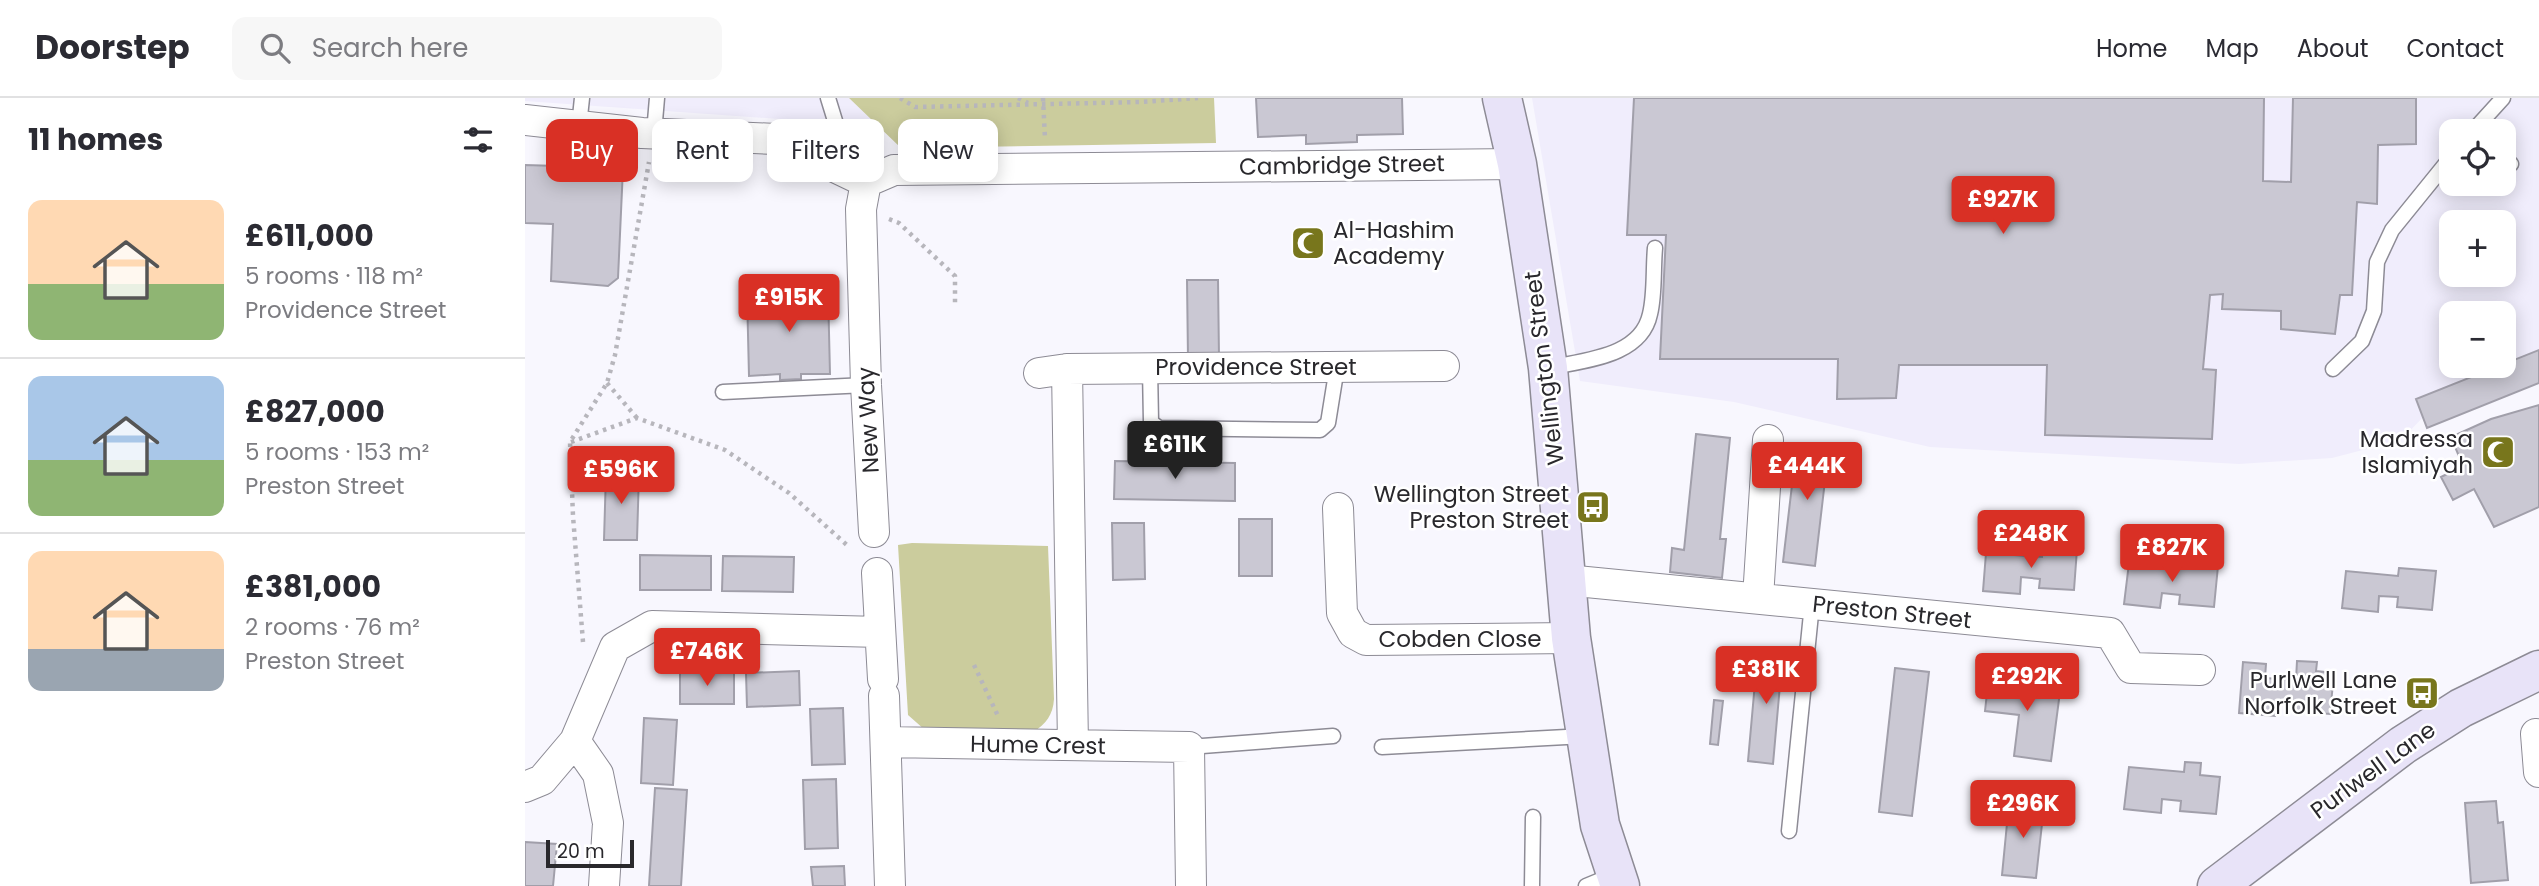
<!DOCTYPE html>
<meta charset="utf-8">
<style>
:root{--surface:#fff;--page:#f7f7f7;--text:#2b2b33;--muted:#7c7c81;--line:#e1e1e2;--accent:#d93025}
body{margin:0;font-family:Poppins,sans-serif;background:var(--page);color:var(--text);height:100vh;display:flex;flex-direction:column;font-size:26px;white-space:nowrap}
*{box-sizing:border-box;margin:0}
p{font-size:23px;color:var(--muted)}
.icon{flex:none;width:38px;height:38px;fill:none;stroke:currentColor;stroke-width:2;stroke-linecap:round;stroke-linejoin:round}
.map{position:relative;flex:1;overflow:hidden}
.side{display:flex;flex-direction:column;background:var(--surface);width:525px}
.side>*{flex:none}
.guide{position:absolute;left:21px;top:21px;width:665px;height:63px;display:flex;gap:14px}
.buttons{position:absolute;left:1914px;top:21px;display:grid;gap:14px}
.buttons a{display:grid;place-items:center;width:77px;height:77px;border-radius:14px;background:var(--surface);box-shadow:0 4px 18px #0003;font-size:35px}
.scale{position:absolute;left:21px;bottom:18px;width:88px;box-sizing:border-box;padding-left:7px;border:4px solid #29282c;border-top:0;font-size:19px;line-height:24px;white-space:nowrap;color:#29282c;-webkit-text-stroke:5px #fff;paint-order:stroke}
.price{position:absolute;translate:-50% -60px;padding:0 16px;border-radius:7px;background:var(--accent);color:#fff;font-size:23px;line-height:46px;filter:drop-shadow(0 2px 4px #0008)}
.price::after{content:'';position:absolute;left:50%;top:42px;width:21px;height:16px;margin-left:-10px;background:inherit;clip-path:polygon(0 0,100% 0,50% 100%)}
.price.selected{background:#222;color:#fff}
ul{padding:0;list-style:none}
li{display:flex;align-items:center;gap:21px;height:175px;padding:0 28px}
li+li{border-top:2px solid var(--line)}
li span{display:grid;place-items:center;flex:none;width:196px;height:140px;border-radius:14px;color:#555}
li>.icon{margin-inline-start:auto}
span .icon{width:84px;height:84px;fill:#fffc;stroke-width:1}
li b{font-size:30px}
h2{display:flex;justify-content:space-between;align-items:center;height:84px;padding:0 28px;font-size:30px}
.pill{padding:0 24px;border-radius:14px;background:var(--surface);box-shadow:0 4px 18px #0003;font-size:24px;line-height:63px}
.pill.selected{background:var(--accent);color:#fff}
header{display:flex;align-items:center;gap:42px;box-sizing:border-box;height:98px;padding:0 35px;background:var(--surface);border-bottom:2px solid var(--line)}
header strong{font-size:33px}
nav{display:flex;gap:38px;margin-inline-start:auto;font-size:24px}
.search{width:490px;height:63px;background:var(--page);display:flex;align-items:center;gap:18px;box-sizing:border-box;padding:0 24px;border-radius:14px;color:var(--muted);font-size:26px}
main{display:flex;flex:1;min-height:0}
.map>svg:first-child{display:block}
.built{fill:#f0edfc;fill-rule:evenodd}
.green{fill:#cbcc9d}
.building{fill:#cac8d3;stroke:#a19faa;stroke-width:2}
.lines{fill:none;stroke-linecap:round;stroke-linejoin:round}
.lane-casing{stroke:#8d8b95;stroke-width:17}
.street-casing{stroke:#8d8b95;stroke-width:32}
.secondary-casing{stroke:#8d8b95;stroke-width:41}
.path{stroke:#b7b6bc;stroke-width:4.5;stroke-dasharray:3.5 5;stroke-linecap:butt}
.lane{stroke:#fff;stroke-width:14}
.street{stroke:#fff;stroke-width:30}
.secondary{stroke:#e8e3f8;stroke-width:38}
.labels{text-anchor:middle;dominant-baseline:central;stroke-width:5;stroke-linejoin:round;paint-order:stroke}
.street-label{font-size:23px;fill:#29282c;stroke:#fff}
.poi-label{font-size:23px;fill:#29282c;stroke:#fff;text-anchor:end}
</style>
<header>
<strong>Doorstep</strong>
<div class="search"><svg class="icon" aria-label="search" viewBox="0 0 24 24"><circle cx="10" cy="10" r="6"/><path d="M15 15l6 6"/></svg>Search here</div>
<nav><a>Home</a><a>Map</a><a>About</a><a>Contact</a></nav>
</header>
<main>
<section class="side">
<h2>11 homes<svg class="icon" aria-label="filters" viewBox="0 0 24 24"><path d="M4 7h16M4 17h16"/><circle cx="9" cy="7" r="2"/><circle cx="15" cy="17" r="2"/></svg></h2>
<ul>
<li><span style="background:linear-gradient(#ffd9b3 60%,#8fb573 0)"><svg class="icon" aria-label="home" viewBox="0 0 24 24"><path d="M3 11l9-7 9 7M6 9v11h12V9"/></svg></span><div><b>£611,000</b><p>5 rooms · 118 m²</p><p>Providence Street</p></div></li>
<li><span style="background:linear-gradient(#a9c7e8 60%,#8fb573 0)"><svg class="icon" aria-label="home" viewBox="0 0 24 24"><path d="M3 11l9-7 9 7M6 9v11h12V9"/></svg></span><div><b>£827,000</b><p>5 rooms · 153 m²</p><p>Preston Street</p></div></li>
<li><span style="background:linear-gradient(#ffd9b3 70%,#9aa5b1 0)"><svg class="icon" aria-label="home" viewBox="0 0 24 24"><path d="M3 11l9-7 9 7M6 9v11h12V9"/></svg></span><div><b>£381,000</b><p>2 rooms · 76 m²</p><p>Preston Street</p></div></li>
</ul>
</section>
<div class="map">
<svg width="2014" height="788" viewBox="0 0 2014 788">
<rect width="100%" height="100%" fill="#f8f7fe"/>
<path class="built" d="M 0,0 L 324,0 L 353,28 L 0,3 Z
M 1007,0 L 2014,0 L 2014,281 L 1904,313 L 1876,342 L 1807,360 L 1714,366 L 1405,349 L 1209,304 L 1055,283 ZM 1927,33 L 1979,33 L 1979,86 L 1927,86 ZM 1927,124 L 1979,124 L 1979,177 L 1927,177 ZM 1927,215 L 1979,215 L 1979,268 L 1927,268 Z"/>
<path class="green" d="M 324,0 L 689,0 L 691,45 L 376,50 Z
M 387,445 L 523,448 L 529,601 C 528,617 521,626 508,634 L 400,632 L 383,617 L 373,447 Z"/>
<path class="building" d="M 731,0 L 877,0 L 878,36 L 832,37 L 832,44 L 781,46 L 781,37 L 733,39 Z
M 1109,0 L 1739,0 L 1738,83 L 1766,84 L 1768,0 L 1891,0 L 1891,46 L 1853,47 L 1852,106 L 1832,104 L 1827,197 L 1815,197 L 1810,236 L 1756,231 L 1756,213 L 1697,211 L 1698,196 L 1685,197 L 1678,271 L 1691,272 L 1687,341 L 1520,337 L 1522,267 L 1374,267 L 1371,300 L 1312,301 L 1313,261 L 1135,261 L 1141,137 L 1102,137 Z
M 0,67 L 98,70 L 93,180 L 83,188 L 26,183 L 28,126 L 0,125 Z
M 662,182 L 693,182 L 694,259 L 663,260 Z
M 303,193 L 305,276 L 276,276 L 276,281 L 255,282 L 255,276 L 224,278 L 222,195 Z
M 2014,252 L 2014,285 L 1902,330 L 1891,301 Z
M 2014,307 L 2014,409 L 1969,429 L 1949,391 L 1928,402 L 1916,379 L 1938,368 L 1926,339 L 1966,321 Z
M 1171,336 L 1205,340 L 1195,441 L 1201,441 L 1197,480 L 1145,474 L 1147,450 L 1159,452 Z
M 1271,350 L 1318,355 L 1316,376 L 1301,374 L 1290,468 L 1258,464 L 1269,370 L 1261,369 L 1263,356 L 1270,356 Z
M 590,363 L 710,365 L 710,403 L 589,401 Z
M 81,375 L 114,375 L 112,442 L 79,442 Z
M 714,421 L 747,421 L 747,478 L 714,478 Z
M 587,425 L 619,425 L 620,481 L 588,482 Z
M 1517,448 L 1552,451 L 1549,492 L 1514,490 L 1515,481 L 1496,479 L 1495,496 L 1458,493 L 1461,455 L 1517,459 Z
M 1658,455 L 1674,457 L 1673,466 L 1693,468 L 1689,509 L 1654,506 L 1655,497 L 1637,495 L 1635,510 L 1599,506 L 1604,465 L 1656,471 Z
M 115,457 L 186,458 L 186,492 L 115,492 Z
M 198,458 L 269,459 L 268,494 L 197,493 Z
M 1874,470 L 1911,473 L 1907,512 L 1872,509 L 1873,499 L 1854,498 L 1853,514 L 1817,510 L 1821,473 L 1873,478 Z
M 1233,551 L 1258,553 L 1248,666 L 1223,663 Z
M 1772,563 L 1792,564 L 1791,573 L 1809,575 L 1805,616 L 1770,613 L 1771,604 L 1751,602 L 1750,618 L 1714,615 L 1718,564 L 1741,566 L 1740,580 L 1771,582 Z
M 1370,570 L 1404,574 L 1387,718 L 1354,714 Z
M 155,573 L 209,573 L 209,606 L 155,606 Z
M 274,573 L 275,607 L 222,609 L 221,575 Z
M 1464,577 L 1536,586 L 1526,663 L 1489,658 L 1494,617 L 1460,613 Z
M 1189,602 L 1198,603 L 1193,647 L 1185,646 Z
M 318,610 L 320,666 L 287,667 L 285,611 Z
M 119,620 L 152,622 L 148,687 L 116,685 Z
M 1660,664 L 1676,665 L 1675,677 L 1695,679 L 1691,716 L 1655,713 L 1656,703 L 1637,701 L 1636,715 L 1599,711 L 1604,669 L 1659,674 Z
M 311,681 L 313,750 L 280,751 L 278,682 Z
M 130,690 L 162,692 L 156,788 L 124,788 Z
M 1971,703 L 1973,725 L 1978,724 L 1983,782 L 1946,785 L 1940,705 Z
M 1484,705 L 1519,708 L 1511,780 L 1477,777 Z
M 0,744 L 32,746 L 28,788 L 0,788 Z
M 319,768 L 320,788 L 288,788 L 286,769 Z"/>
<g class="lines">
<g class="lane-casing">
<path id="lane" d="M 303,0 L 315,39 L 319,72
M 54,28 L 57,0
M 1948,33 L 1978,0
M 129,35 L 132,0
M 1979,69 L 1986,66
M 625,270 L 626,324 L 634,330 L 795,332 L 803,325 L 812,269
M 1024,270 C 1059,262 1116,259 1125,216 C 1130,196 1128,172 1130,150
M 1808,271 L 1837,243 L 1849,213 L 1852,164 L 1867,132 L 1927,58
M 198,294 L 341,287
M 664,649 L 808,638
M 857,649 L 1060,638
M 1264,733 L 1287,506
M 1007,788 L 1008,719
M 1061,788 L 1090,776"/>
</g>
<g class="street-casing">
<path id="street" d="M 0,22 L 117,35 L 251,41 L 341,84 L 369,72 L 992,66
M 341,84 L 336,111 L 341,287 L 349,434
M 542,271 L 548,647
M 514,275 L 542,271 L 919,268
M 813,410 L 817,515 L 828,535 L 841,542 L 1046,540
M 352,475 L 358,581
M 1041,482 L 1585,535 L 1606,570 L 1675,572
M 1233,500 L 1243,342
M 359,598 L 365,788
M 2011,636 L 2014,674
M 50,643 L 73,676 L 83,725 L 79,788
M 361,644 L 664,649 L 666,788
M 0,689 L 17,682 L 50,643 L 90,549 L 127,528 L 355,534"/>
</g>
<g class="secondary-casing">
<path id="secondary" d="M 977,0 L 992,66 L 1023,270 L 1046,540 L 1075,727 L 1095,788
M 1692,788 L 1878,647 L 1936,610 L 2014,572"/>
</g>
<path class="path" d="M 375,0 L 390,9 L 615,4 L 673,0
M 493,0 L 503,5
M 518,0 L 520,41
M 364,121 L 374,125 L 430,178 L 430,205
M 82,285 L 112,320
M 46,344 L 112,320 L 200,352 L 264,395 L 323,448
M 58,544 L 48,418 L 45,344 L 82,285 L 90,257 L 124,64
M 449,567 L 473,618"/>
<use href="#lane" class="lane"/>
<use href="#street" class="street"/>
<use href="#secondary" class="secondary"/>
</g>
<defs>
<g id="mosque-square" transform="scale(1.75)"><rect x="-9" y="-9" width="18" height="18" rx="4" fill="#78761c" stroke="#fff"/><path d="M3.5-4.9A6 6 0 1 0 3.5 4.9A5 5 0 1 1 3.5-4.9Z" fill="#fff"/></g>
<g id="bus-square" transform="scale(1.75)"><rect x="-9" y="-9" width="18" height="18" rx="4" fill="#78761c" stroke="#fff"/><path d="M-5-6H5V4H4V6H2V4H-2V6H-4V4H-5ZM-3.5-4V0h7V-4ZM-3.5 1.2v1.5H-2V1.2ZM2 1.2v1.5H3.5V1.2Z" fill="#fff"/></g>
</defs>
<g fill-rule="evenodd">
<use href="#mosque-square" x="783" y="145"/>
<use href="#mosque-square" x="1973" y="354"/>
<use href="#bus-square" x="1068" y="409"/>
<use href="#bus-square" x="1897" y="595"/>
</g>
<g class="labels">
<g class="street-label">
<text transform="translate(817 67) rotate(-1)">Cambridge Street</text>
<text x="731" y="269">Providence Street</text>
<text transform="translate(1019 270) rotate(-97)">Wellington Street</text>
<text transform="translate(343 322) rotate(-93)">New Way</text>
<text transform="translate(1367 514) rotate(6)">Preston Street</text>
<text x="935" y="541">Cobden Close</text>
<text transform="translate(513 647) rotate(1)">Hume Crest</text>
<text transform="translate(1848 672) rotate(-36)">Purlwell Lane</text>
</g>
<g class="poi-label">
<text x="808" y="132" text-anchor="start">Al-Hashim<tspan x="808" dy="26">Academy</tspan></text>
<text x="1948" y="341">Madressa<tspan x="1948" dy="26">Islamiyah</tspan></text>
<text x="1044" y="396">Wellington Street<tspan x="1044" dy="26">Preston Street</tspan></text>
<text x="1872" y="582">Purlwell Lane<tspan x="1872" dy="26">Norfolk Street</tspan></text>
</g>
</g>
</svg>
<div class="buttons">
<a><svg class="icon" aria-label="locate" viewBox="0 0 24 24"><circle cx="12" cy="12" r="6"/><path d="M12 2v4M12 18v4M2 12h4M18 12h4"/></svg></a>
<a>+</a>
<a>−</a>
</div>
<div class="scale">20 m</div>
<b class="price" style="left:1478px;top:138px">£927K</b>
<b class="price" style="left:264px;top:236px">£915K</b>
<b class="price selected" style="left:650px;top:383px">£611K</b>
<b class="price" style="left:1282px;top:404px">£444K</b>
<b class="price" style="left:96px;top:408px">£596K</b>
<b class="price" style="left:1506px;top:472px">£248K</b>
<b class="price" style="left:1647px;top:486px">£827K</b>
<b class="price" style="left:182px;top:590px">£746K</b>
<b class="price" style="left:1241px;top:608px">£381K</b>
<b class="price" style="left:1502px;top:615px">£292K</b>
<b class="price" style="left:1498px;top:742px">£296K</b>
<div class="guide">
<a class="pill selected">Buy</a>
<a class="pill">Rent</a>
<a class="pill">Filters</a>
<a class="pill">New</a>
</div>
</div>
</main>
